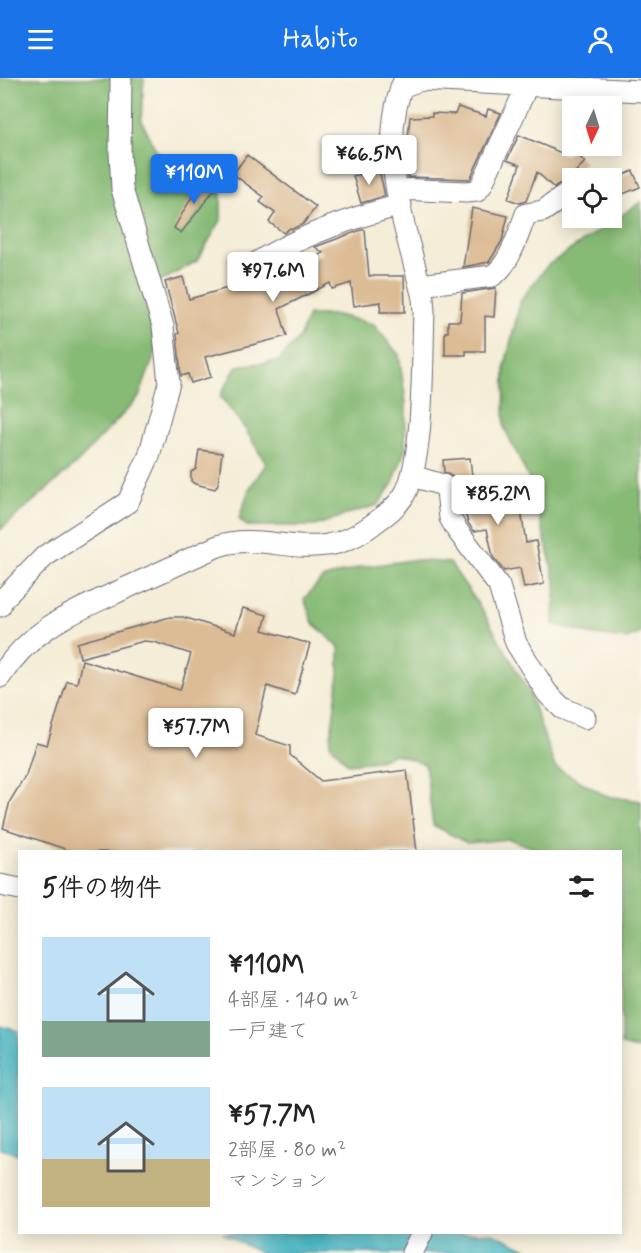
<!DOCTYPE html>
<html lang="ja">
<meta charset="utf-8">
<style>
:root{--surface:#fff;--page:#f6f6f6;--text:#222;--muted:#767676;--accent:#1a73e8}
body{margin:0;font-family:Mynerve,"Klee One",sans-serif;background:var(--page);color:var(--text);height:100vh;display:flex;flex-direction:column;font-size:22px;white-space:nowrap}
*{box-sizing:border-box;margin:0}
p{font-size:20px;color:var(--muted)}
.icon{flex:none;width:33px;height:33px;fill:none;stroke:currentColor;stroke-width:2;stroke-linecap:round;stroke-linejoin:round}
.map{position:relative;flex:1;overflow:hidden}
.side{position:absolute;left:18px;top:772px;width:604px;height:384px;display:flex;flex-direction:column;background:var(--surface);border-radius:0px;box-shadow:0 3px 15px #0003}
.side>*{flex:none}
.needle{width:39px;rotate:184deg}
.fabs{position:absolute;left:562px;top:18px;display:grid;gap:12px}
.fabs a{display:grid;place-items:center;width:60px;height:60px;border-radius:0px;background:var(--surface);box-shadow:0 3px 15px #0003;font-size:30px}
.price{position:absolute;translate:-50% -51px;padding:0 14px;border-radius:6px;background:#fff;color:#222;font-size:20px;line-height:39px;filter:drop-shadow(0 2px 3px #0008)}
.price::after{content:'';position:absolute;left:50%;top:36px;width:18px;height:14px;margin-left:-9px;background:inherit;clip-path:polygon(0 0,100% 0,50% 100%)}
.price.active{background:var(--accent);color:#fff}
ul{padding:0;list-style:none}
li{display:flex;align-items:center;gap:18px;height:150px;padding:0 24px}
li span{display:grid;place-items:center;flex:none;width:168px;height:120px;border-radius:0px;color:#555}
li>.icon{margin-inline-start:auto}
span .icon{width:72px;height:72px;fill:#fffc;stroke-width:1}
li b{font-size:26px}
h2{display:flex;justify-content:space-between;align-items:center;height:72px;padding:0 24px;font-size:26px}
header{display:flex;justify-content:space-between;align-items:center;height:78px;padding:0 24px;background:var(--accent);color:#fff;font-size:27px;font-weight:600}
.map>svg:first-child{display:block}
.forest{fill:#86ba74;stroke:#546e58;stroke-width:1.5}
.water{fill:#4bb8c5;stroke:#366d80;stroke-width:1.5}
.building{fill:#dcbc95}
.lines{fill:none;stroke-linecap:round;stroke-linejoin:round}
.minor-casing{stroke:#6c6972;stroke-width:23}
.minor{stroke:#fff;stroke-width:21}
</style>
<header><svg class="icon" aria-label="menu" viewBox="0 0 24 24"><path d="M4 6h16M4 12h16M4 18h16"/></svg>Habito<svg class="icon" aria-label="person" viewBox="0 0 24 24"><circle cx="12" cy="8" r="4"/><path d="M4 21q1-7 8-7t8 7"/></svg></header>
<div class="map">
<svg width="641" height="1175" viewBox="0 0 641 1175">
<rect width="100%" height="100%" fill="#fbf7ec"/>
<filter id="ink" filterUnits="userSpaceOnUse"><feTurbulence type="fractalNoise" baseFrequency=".0167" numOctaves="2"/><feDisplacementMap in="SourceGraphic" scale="12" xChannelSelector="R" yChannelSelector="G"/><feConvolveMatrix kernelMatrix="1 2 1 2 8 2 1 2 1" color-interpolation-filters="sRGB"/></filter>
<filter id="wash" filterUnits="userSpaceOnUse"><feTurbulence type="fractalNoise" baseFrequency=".008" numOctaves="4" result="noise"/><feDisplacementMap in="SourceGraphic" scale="24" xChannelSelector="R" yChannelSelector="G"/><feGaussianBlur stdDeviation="1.35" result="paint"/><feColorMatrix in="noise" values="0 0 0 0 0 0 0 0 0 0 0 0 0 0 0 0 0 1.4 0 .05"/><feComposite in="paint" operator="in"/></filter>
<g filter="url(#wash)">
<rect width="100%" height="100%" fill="#f4edd7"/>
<path class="forest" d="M 0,0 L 144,0 L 141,42 L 169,98 L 221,109 L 221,142 L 197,183 L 144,213 L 156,273 L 139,319 L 76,386 L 0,452 Z
M 641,124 L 641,555 L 626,561 L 589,556 L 553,546 L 556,506 L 531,405 L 504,349 L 505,287 L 521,221 L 548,187 Z
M 308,237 L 337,237 L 373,246 L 399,277 L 406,325 L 405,372 L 393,405 L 378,427 L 351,435 L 315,448 L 247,448 L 239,441 L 249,411 L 266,386 L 246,352 L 220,318 L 237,288 L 278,283 L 299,260 Z
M 412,482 L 450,485 L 482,532 L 528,612 L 555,689 L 606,718 L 641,723 L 641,972 L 621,967 L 621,774 L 544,774 L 509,761 L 467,765 L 433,747 L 425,686 L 395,676 L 376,683 L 348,686 L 330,666 L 339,596 L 339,569 L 313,545 L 304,521 L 322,501 L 361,489 Z"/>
<path class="water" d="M 0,948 L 19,953 L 19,1076 L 0,1071 Z
M 222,1155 L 493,1155 L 535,1175 L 260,1175 Z"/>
<g id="blocks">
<path class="building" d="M 458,29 L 486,38 L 488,31 L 501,35 L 470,101 L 408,99 L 406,61 L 408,60 L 410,39 L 432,38 L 432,35 L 455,36 Z
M 519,57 L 566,77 L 572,72 L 585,84 L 567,102 L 554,110 L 537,94 L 526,123 L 520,125 L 508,121 L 520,87 L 507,82 Z
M 247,77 L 316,129 L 303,146 L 292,151 L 290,150 L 284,155 L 269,144 L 275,135 L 260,124 L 264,119 L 233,96 Z
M 379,91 L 385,118 L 361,125 L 353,98 Z
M 633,93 L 640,109 L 623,116 L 617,100 Z
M 201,103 L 215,111 L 181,155 L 174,150 Z
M 472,130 L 508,138 L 502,163 L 489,184 L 463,189 Z
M 361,152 L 365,152 L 369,198 L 404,198 L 405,234 L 380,234 L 381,224 L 354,228 L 351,205 L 332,211 L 330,205 L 279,231 L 287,258 L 205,279 L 211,299 L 191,305 L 188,296 L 181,298 L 177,256 L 179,255 L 165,204 L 183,199 L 189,221 L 228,210 L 229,212 L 274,200 L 323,175 L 315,169 Z
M 496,210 L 494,239 L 485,238 L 485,273 L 466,273 L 466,277 L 445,277 L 445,254 L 448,254 L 448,243 L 460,243 L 462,215 Z
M 199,372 L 222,375 L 218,406 L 215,411 L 195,406 L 191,403 L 191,394 L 196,391 Z
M 470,380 L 475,425 L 519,419 L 526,465 L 536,463 L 544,506 L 524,510 L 520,490 L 504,493 L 493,479 L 487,451 L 474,453 L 468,445 L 464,430 L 462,431 L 458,406 L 453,399 L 444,394 L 443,382 Z
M 243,530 L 267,537 L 263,552 L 310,566 L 295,617 L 267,608 L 255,657 L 290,668 L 290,677 L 321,703 L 407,692 L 417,774 L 74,774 L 3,750 L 10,723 L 26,697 L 36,664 L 47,667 L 67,603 L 77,605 L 82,582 L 180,612 L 191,576 L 154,564 L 144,563 L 80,580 L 77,565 L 170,539 L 183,539 L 235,555 Z"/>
</g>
</g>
<g filter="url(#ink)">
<use href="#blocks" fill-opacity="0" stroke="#6c6972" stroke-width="1.5"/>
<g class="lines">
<g class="minor-casing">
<path id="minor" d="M 401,9 L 421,2 L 641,13
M 398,111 L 466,114 L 477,113 L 481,108 L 523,17 L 525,7
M 244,193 C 290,161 346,141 401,127
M 420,207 L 492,198 C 510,187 518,156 526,136 L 543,133 L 570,114
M 412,398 L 443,407 L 447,413 L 450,440 L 457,452 L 499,508 L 516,565 L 547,615 L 562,630 L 585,640
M 0,528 L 3,521 L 45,478 L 128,424 L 149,378 L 169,305 L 163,248 L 122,111 L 120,75 L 121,0
M 0,599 C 32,549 74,534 126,510 C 156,496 187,482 218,468 C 254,456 290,473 327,467 C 343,465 360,456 372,447 C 384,438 395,431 403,419 C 425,386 422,277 424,234 L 423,220 C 406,150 375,70 405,0
M 0,807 L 20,811
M 412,1175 L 422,1155"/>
</g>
<use href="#minor" class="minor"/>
</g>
</g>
</svg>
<div class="fabs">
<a><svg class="needle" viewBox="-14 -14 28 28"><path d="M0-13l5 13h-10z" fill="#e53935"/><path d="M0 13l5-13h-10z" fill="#767676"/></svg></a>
<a><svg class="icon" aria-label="locate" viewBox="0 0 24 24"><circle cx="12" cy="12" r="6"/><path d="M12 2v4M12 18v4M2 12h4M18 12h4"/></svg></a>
</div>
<b class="price" style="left:369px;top:108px">¥66.5M</b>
<b class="price active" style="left:194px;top:127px">¥110M</b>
<b class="price" style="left:273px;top:225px">¥97.6M</b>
<b class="price" style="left:498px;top:448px">¥85.2M</b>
<b class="price" style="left:196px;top:681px">¥57.7M</b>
<section class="side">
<h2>5件の物件<svg class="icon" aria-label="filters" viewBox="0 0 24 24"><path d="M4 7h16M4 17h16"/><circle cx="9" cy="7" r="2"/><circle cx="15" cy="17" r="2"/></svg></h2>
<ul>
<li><span style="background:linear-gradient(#bfe0f5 70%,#7fa58c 0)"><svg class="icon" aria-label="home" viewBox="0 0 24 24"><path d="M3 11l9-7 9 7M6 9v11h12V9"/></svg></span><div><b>¥110M</b><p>4部屋 · 140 m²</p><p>一戸建て</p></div></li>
<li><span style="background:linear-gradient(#bfe0f5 60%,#c2b280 0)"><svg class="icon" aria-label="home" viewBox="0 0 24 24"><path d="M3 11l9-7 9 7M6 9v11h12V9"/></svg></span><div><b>¥57.7M</b><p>2部屋 · 80 m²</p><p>マンション</p></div></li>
</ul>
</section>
</div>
